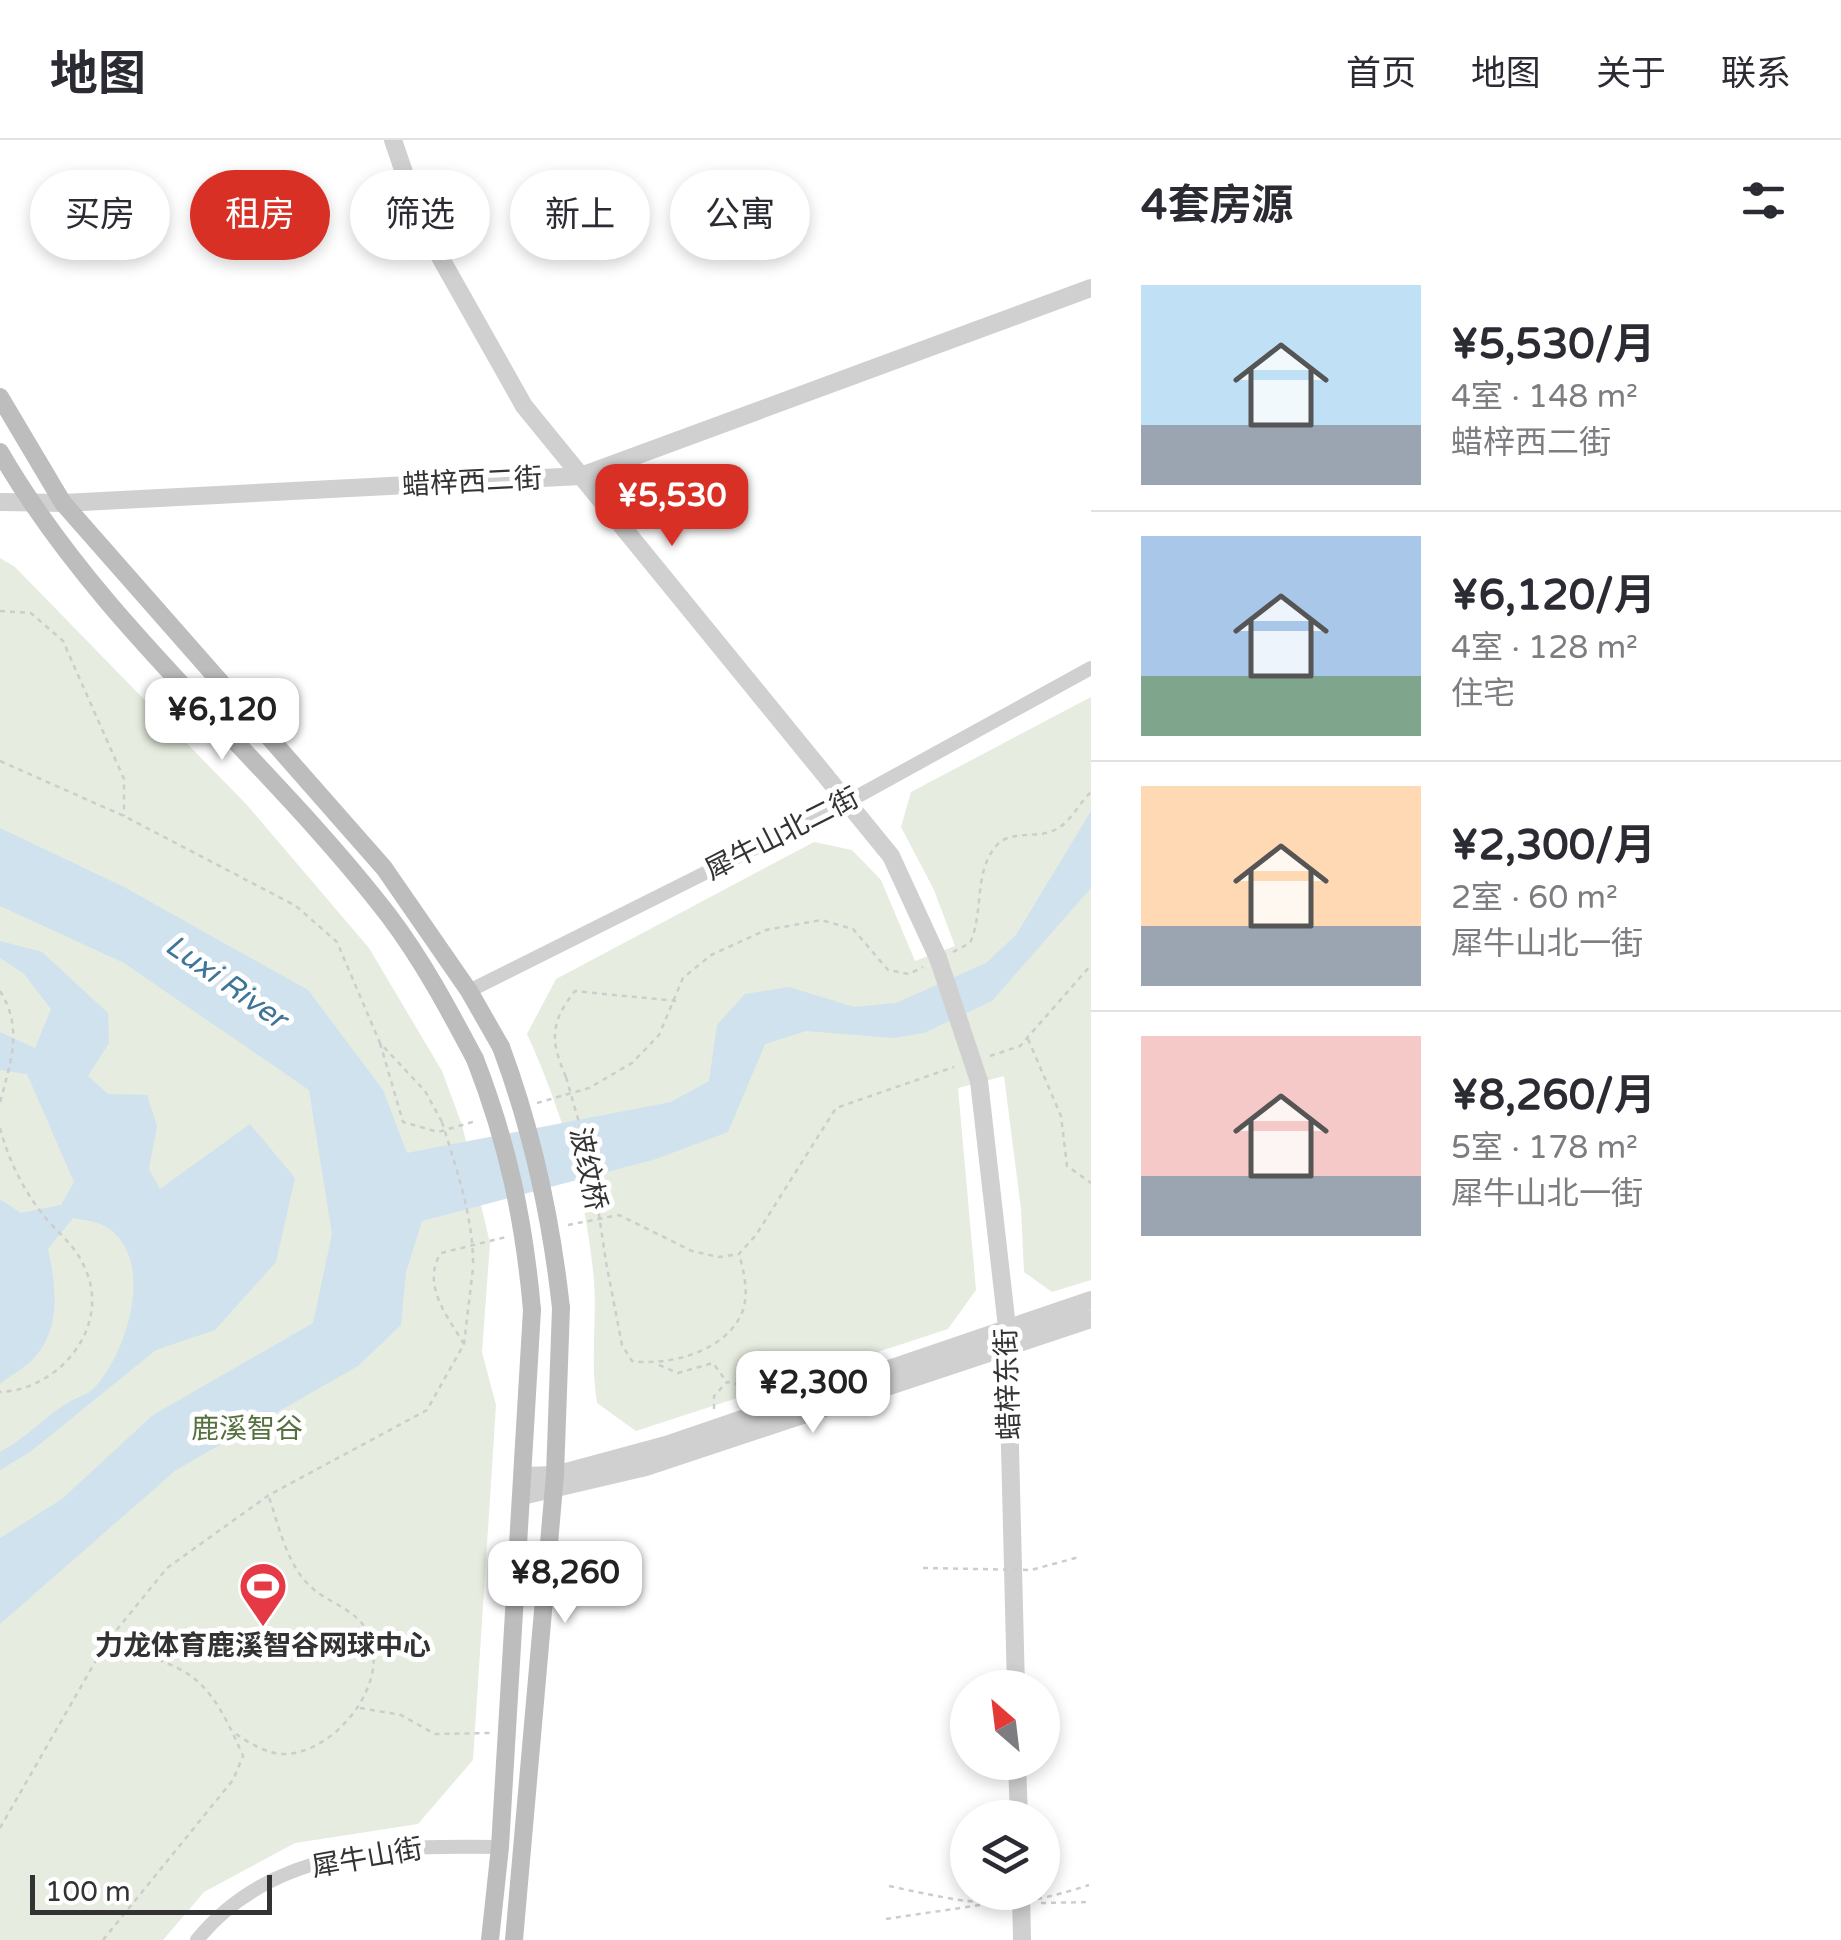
<!DOCTYPE html>
<html lang="zh">
<meta charset="utf-8">
<style>
:root{--surface:#fff;--page:#f2f2f3;--text:#2b2b33;--muted:#7c7c81;--line:#e1e1e2;--accent:#d93025}
body{margin:0;font-family:"Varela Round","Noto Sans SC",sans-serif;background:var(--page);color:var(--text);height:100vh;display:flex;flex-direction:column;font-size:38px;white-space:nowrap}
*{box-sizing:border-box;margin:0}
p{font-size:32px;color:var(--muted)}
.icon{flex:none;width:55px;height:55px;fill:none;stroke:currentColor;stroke-width:2;stroke-linecap:round;stroke-linejoin:round}
.map{position:relative;flex:1;overflow:hidden}
.sheet{display:flex;flex-direction:column;background:var(--surface);width:750px}
.sheet>*{flex:none}
.banner{position:absolute;left:30px;top:30px;width:910px;height:90px;display:flex;gap:20px}
.needle{width:65px;rotate:332deg}
.fabs{position:absolute;left:950px;top:1530px;display:grid;gap:20px}
.fabs a{display:grid;place-items:center;width:110px;height:110px;border-radius:50%;background:var(--surface);box-shadow:0 5px 15px #0003;font-size:50px}
.scale{position:absolute;left:30px;bottom:25px;width:242px;box-sizing:border-box;padding-left:10px;border:5px solid #333;border-top:0;font-size:28px;line-height:35px;white-space:nowrap;color:#333;-webkit-text-stroke:8px #fff;paint-order:stroke}
.price{position:absolute;translate:-50% -85px;padding:0 22px;border-radius:20px;background:#fff;color:#222;font-size:32px;line-height:65px;filter:drop-shadow(0 2px 5px #0008)}
.price::after{content:'';position:absolute;left:50%;top:60px;width:30px;height:22px;margin-left:-15px;background:inherit;clip-path:polygon(0 0,100% 0,50% 100%)}
.price.current{background:var(--accent);color:#fff}
ul{padding:0;list-style:none}
li{display:flex;align-items:center;gap:30px;height:250px;padding:0 50px}
li+li{border-top:2px solid var(--line)}
li span{display:grid;place-items:center;flex:none;width:280px;height:200px;border-radius:0px;color:#555}
li>.icon{margin-inline-start:auto}
span .icon{width:120px;height:120px;fill:#fffc;stroke-width:1}
li b{font-size:42px}
h2{display:flex;justify-content:space-between;align-items:center;height:120px;padding:0 50px;font-size:42px}
.tag{padding:0 35px;border-radius:45px;background:var(--surface);box-shadow:0 5px 15px #0003;font-size:35px;line-height:90px}
.tag.current{background:var(--accent);color:#fff}
header{display:flex;align-items:center;gap:60px;box-sizing:border-box;height:140px;padding:0 50px;background:var(--surface);border-bottom:2px solid var(--line)}
header strong{font-size:48px}
nav{display:flex;gap:55px;margin-inline-start:auto;font-size:35px}
main{display:flex;flex:1;min-height:0}
.map>svg:first-child{display:block}
.green{fill:#e6ecdf}
.water{fill:#cfe2ee}
.lines{fill:none;stroke-linecap:round;stroke-linejoin:round}
.path{stroke:#cdcdcd;stroke-width:2.5;stroke-dasharray:5 5;stroke-linecap:butt}
.minor{stroke:#d0d0d0;stroke-width:14}
.tertiary{stroke:#d0d0d0;stroke-width:18}
.secondary{stroke:#bdbdbd;stroke-width:18}
.path-bridge{stroke:#cdcdcd;stroke-width:2.5;stroke-dasharray:5 5;stroke-linecap:butt}
.tertiary-bridge{stroke:#d0d0d0;stroke-width:18}
.secondary-bridge{stroke:#bdbdbd;stroke-width:18}
.labels{text-anchor:middle;dominant-baseline:central;stroke-width:10;stroke-linejoin:round;paint-order:stroke}
.street-label{font-size:28px;fill:#333;stroke:#fff}
.park-label{font-size:28px;fill:#56703f;stroke:#fff}
.poi-label{font-size:28px;font-weight:bold;fill:#333;stroke:#fff}
.water-label{font-size:30px;font-style:italic;fill:#3f7597;stroke:#fff}
</style>
<header>
<strong>地图</strong>
<nav><a>首页</a><a>地图</a><a>关于</a><a>联系</a></nav>
</header>
<main>
<div class="map">
<svg width="1091" height="1800" viewBox="0 0 1091 1800">
<rect width="100%" height="100%" fill="#fff"/>
<path class="green" d="M 0,418 L 15,427 L 247,665 L 369,808 L 442,931 L 462,985 L 490,1103 L 482,1212 L 496,1265 L 473,1620 L 418,1684 L 295,1703 L 204,1752 L 163,1800 L 0,1800 Z
M 1091,557 L 1091,1140 L 1052,1152 L 1024,1132 L 1021,1069 L 1004,936 L 958,948 L 976,1150 L 948,1189 L 636,1291 L 597,1263 C 590,1222 597,1181 594,1140 C 586,1053 563,973 527,894 L 556,839 L 814,702 L 852,710 L 881,740 L 915,821 L 955,806 L 934,750 L 901,687 L 911,652 Z"/>
<path class="water" d="M 1091,671 L 1091,748 L 992,861 L 924,893 L 894,898 L 806,891 L 765,904 L 728,992 L 656,1019 L 422,1081 L 406,1132 L 401,1185 L 358,1226 L 176,1330 L 0,1484 L 0,1398 L 62,1359 L 153,1275 L 313,1183 L 332,1094 L 309,950 L 124,823 L 0,766 L 0,688 L 124,747 L 308,850 L 383,950 L 407,1013 L 671,962 L 709,941 L 717,885 L 745,854 L 789,847 L 854,867 L 896,863 L 986,823 L 1016,795 Z
M 0,801 L 42,812 L 108,873 L 109,903 L 88,936 L 108,954 L 147,955 L 157,986 L 149,1029 L 160,1049 L 250,984 L 295,1038 L 276,1122 L 215,1190 L 156,1210 L 30,1312 L 0,1330 L 0,1312 C 28,1297 45,1276 69,1262 C 79,1256 89,1255 96,1246 C 128,1210 158,1115 103,1085 C 95,1081 82,1080 73,1078 L 48,1109 C 56,1146 62,1189 33,1219 C 24,1229 10,1235 0,1244 L 0,1059 L 21,1073 L 61,1065 L 74,1042 L 27,934 L 0,930 L 0,892 L 35,908 L 51,869 L 24,834 L 0,818 Z"/>
<g class="lines">
<path class="path" d="M 0,471 L 31,473 L 63,501 L 124,639 L 124,676
M 0,621 L 124,676 L 296,766 L 337,802 L 380,903 L 425,951 L 442,982
M 953,812 L 970,803 C 983,774 975,739 991,713 C 1007,684 1037,703 1060,687 C 1072,679 1080,662 1091,652
M 0,851 C 24,889 10,923 0,963
M 1028,899 L 1061,976 L 1067,1026 L 1091,1043
M 380,903 L 403,982 L 438,992 L 476,981
M 990,916 L 1020,906 L 1091,825
M 566,937 C 550,901 550,882 575,851 L 676,861
M 537,963 L 589,948 L 632,923 L 659,895 L 683,838 L 711,815 L 766,790 L 821,780 L 853,789 L 888,830 L 909,834 L 923,827
M 0,988 C 9,1022 26,1056 50,1083 C 63,1097 76,1108 84,1126 C 113,1185 60,1250 0,1252
M 568,1085 L 619,1075 L 692,1111 L 719,1117 L 739,1114 L 756,1095 L 836,968 L 954,927
M 606,1122 L 622,1205 L 632,1221 C 669,1226 723,1212 741,1175 C 750,1156 744,1132 739,1114
M 464,1204 C 447,1176 421,1144 441,1113 L 506,1097
M 659,1225 L 678,1233 L 713,1223 L 727,1242
M 714,1269 L 714,1256 L 727,1242 L 746,1246 L 756,1256
M 360,1568 L 401,1575 L 435,1594 L 491,1593
M 236,1594 C 250,1603 268,1615 286,1614 C 333,1612 384,1551 372,1504 C 363,1467 327,1466 306,1442 C 286,1420 278,1384 269,1357
M 0,1688 L 106,1503 L 167,1428 L 269,1355 L 427,1270 L 464,1204 L 473,1128
M 1041,1763 L 1091,1762
M 886,1779 L 980,1765
M 103,1800 L 233,1640 L 243,1616 C 206,1530 190,1529 106,1503"/>
<path class="minor" d="M 469,851 L 849,661 L 1091,528
M 197,1800 C 271,1708 392,1705 500,1707"/>
<path class="tertiary" d="M 393,0 L 422,85 L 524,266 L 891,716 L 938,818
M 0,362 L 63,363 L 581,336 L 1091,148
M 979,941 L 1007,1187 L 1016,1548
M 523,1336 L 555,1335 L 666,1305 L 1091,1160
M 522,1356 L 646,1327 L 1091,1179
M 1017,1622 L 1019,1678
M 1021,1752 L 1022,1800"/>
<path class="secondary" d="M 0,257 L 63,363 L 384,728 L 469,851 L 501,907
M 0,312 C 102,488 266,616 389,776 C 423,821 449,870 475,919
M 490,1800 L 500,1707 L 532,1170
M 514,1800 L 555,1335 L 561,1168"/>
<path class="path-bridge" d="M 566,937 L 592,1028 L 606,1122
M 442,982 C 456,1028 474,1078 473,1128
M 923,1428 L 1031,1430 L 1079,1417
M 889,1746 C 974,1764 1004,1773 1089,1745"/>
<path class="tertiary-bridge" d="M 938,818 L 979,941"/>
<path class="secondary-bridge" d="M 501,907 C 533,993 551,1077 561,1168
M 475,919 C 508,1004 524,1080 532,1170"/>
</g>
<defs>
<g id="stadium-pin" transform="scale(2.5)"><path d="M0 17L-7.5 6A9.5 9.5 0 1 1 7.5 6Z" fill="#e63946" stroke="#fff"/><path d="M0-5a6.5 5 0 1 0 0 10a6.5 5 0 1 0 0-10ZM-3.5-1.8h7v3.6h-7Z" fill="#fff"/></g>
</defs>
<g fill-rule="evenodd">
<use href="#stadium-pin" x="263" y="1446"/>
</g>
<g class="labels">
<g class="street-label">
<text transform="translate(472 342) rotate(-3)">蜡梓西二街</text>
<text transform="translate(782 694) rotate(-27)">犀牛山北二街</text>
<text transform="translate(588 1029) rotate(78)">波纹桥</text>
<text transform="translate(1008 1244) rotate(-92)">蜡梓东街</text>
<text transform="translate(367 1718) rotate(-10)">犀牛山街</text>
</g>
<g class="park-label">
<text x="247" y="1289">鹿溪智谷</text>
</g>
<g class="poi-label">
<text x="263" y="1506">力龙体育鹿溪智谷网球中心</text>
</g>
<g class="water-label">
<text transform="translate(226 842) rotate(35)">Luxi River</text>
</g>
</g>
</svg>
<div class="fabs">
<a><svg class="needle" viewBox="-14 -14 28 28"><path d="M0-13l5 13h-10z" fill="#e53935"/><path d="M0 13l5-13h-10z" fill="#7c7c81"/></svg></a>
<a><svg class="icon" aria-label="layers" viewBox="0 0 24 24"><path d="M12 4l9 5-9 5-9-5zM3 14l9 5 9-5"/></svg></a>
</div>
<div class="scale">100 m</div>
<b class="price current" style="left:672px;top:409px">¥5,530</b>
<b class="price" style="left:222px;top:623px">¥6,120</b>
<b class="price" style="left:813px;top:1296px">¥2,300</b>
<b class="price" style="left:565px;top:1486px">¥8,260</b>
<div class="banner">
<a class="tag">买房</a>
<a class="tag current">租房</a>
<a class="tag">筛选</a>
<a class="tag">新上</a>
<a class="tag">公寓</a>
</div>
</div>
<section class="sheet">
<h2>4套房源<svg class="icon" aria-label="filters" viewBox="0 0 24 24"><path d="M4 7h16M4 17h16"/><circle cx="9" cy="7" r="2"/><circle cx="15" cy="17" r="2"/></svg></h2>
<ul>
<li><span style="background:linear-gradient(#bfe0f5 70%,#9aa5b1 0)"><svg class="icon" aria-label="home" viewBox="0 0 24 24"><path d="M3 11l9-7 9 7M6 9v11h12V9"/></svg></span><div><b>¥5,530/月</b><p>4室 · 148 m²</p><p>蜡梓西二街</p></div></li>
<li><span style="background:linear-gradient(#a9c7e8 70%,#7fa58c 0)"><svg class="icon" aria-label="home" viewBox="0 0 24 24"><path d="M3 11l9-7 9 7M6 9v11h12V9"/></svg></span><div><b>¥6,120/月</b><p>4室 · 128 m²</p><p>住宅</p></div></li>
<li><span style="background:linear-gradient(#ffd9b3 70%,#9aa5b1 0)"><svg class="icon" aria-label="home" viewBox="0 0 24 24"><path d="M3 11l9-7 9 7M6 9v11h12V9"/></svg></span><div><b>¥2,300/月</b><p>2室 · 60 m²</p><p>犀牛山北一街</p></div></li>
<li><span style="background:linear-gradient(#f6c9c9 70%,#9aa5b1 0)"><svg class="icon" aria-label="home" viewBox="0 0 24 24"><path d="M3 11l9-7 9 7M6 9v11h12V9"/></svg></span><div><b>¥8,260/月</b><p>5室 · 178 m²</p><p>犀牛山北一街</p></div></li>
</ul>
</section>
</main>
